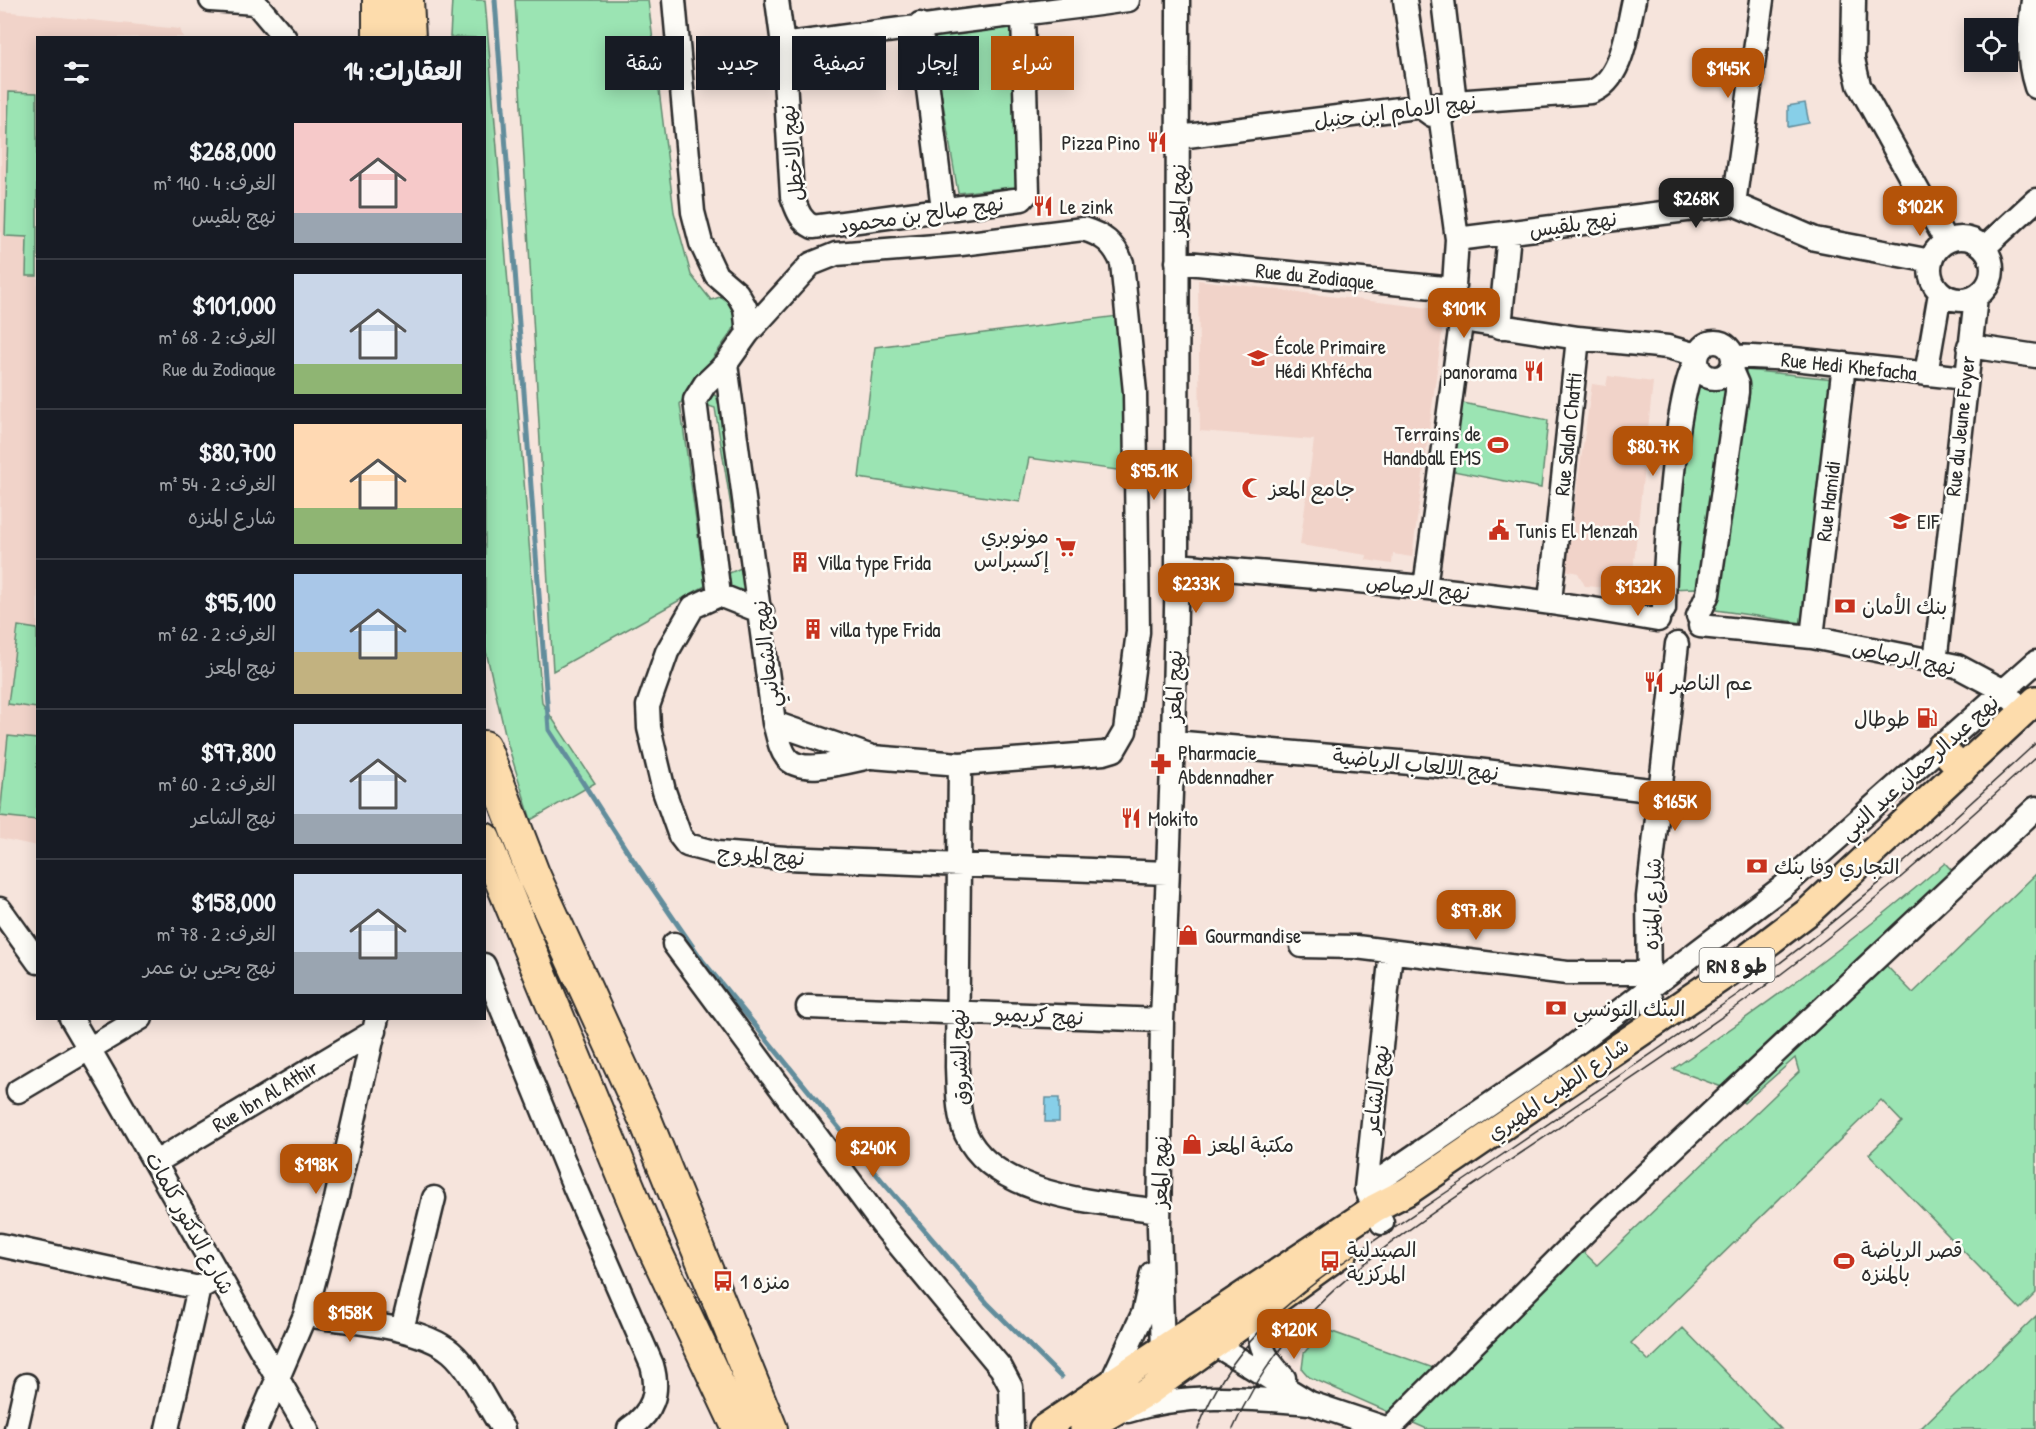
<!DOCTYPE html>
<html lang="ar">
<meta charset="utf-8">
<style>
:root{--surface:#171b24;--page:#242831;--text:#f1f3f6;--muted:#9ea1a6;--line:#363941;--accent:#b45309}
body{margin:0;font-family:"Patrick Hand","Playpen Sans Arabic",sans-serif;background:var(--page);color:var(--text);direction:rtl;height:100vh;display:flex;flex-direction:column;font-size:22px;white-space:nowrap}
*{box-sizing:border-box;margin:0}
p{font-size:20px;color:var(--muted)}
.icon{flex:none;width:33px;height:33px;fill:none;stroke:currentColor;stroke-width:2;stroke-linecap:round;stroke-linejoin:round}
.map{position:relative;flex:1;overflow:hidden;direction:ltr}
.side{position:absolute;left:36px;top:36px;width:450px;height:984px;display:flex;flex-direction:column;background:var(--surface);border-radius:0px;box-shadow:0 3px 15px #0003;direction:rtl}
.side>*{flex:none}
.banner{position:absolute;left:504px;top:36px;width:570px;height:54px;direction:rtl;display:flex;gap:12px}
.controls{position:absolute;left:1964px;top:18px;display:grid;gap:12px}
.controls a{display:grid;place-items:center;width:54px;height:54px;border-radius:0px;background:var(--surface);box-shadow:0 3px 15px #0003;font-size:30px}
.price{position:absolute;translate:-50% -51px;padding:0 14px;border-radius:12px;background:var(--accent);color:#fff;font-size:20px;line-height:39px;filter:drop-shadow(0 2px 3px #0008)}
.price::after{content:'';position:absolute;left:50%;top:36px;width:18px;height:14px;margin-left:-9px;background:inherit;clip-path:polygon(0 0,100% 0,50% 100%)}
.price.current{background:#222;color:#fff}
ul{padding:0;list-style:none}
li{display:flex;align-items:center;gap:18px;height:150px;padding:0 24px}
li+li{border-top:2px solid var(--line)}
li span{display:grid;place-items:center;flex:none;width:168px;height:120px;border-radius:0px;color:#555}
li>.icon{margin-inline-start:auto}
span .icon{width:72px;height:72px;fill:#fffc;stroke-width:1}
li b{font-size:26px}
h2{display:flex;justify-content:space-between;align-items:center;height:72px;padding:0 24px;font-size:26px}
.tag{padding:0 21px;border-radius:0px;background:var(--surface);box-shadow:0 3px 15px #0003;font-size:21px;line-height:54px}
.tag.current{background:var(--accent);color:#fff}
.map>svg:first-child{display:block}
.built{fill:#f1d3c9}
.green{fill:#9be4b3;stroke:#63886f;stroke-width:1.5}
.water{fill:#87cfe8;stroke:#628d9c;stroke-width:1.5}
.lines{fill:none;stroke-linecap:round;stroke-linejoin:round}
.stream{stroke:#628d9c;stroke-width:5}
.minor-casing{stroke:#2b2b2b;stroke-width:27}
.major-casing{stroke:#2b2b2b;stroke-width:32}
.highway-casing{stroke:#2b2b2b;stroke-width:36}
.minor{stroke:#fdfcf7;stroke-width:22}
.major{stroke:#fddcac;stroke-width:27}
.highway{stroke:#fddcac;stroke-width:32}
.tram{stroke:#2b2b2b;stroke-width:1.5}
.labels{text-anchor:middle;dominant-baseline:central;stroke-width:5;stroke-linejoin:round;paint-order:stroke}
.shield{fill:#fdfcf7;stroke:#6a6a68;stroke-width:1.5}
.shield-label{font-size:20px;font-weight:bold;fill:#2b2b2b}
.street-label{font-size:21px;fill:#2b2b2b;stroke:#fdfcf7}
.poi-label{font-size:21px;fill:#2b2b2b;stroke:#fdfcf7;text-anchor:start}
</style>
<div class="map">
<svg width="2036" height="1429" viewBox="0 0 2036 1429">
<rect width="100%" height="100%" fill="#f6e4dc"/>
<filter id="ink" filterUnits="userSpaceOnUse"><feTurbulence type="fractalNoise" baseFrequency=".0167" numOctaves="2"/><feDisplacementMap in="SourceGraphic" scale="12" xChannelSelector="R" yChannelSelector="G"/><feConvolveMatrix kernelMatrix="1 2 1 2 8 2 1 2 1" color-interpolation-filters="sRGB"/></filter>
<g filter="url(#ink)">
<path class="built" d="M 1,11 L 180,29 L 183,37 L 38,38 L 37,846 L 0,838 Z
M 1198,280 L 1445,310 L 1412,557 L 1393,554 L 1392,564 L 1366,560 L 1367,555 L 1300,545 L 1314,440 L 1200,431 Z
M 1608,376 L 1653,382 L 1631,590 L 1585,586 L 1578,573 L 1565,570 L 1592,384 L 1606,386 Z"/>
<path class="green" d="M 452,0 L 485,0 L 542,703 L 595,783 L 531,820 L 507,742 L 485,647 L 484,38 L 450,37 Z
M 515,0 L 648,0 L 674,212 L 691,275 L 711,300 L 723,296 C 737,305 738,314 733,330 L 680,404 L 705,586 L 553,671 Z
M 1015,21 L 1021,186 L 958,193 L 931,32 Z
M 9,92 L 37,93 L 37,276 L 26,276 L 27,237 L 5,236 Z
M 1118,316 L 1127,388 L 1124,471 L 1029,458 L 1020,502 L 859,478 L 875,347 Z
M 1746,370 L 1834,379 L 1803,623 L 1716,610 Z
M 1696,371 C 1707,383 1716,384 1731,378 L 1705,596 L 1695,588 L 1667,589 Z
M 711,393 L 716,396 L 721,410 L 746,593 L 737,596 L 729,591 L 725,575 L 741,568 L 715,408 L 700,403 Z
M 1458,402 L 1548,420 L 1541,488 L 1448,470 Z
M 18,626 L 37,629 L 37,708 L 8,704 Z
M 8,736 L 37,739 L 37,820 L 0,816 Z
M 1945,863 L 1954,873 L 1873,952 L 1913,993 L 2036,874 L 2036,1293 L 2020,1309 L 1869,1154 L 1902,1122 L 1881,1100 L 1631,1343 L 1649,1361 L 1683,1328 L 1781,1429 L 1427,1429 L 1309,1377 L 1302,1369 L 1304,1353 L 1324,1329 L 1439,1370 L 1570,1239 L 1597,1265 L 1799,1072 L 1795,1058 L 1744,1103 L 1727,1089 L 1673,1069 C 1767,1004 1858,938 1945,863 Z
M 2036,1316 L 2036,1429 L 1920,1429 Z"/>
<path class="water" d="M 1805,103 L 1809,123 L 1788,127 L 1788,106 Z
M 1046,1098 L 1059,1098 L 1059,1122 L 1045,1122 Z"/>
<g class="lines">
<path class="stream" d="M 495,0 L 549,730 L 629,854 L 702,960 L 883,1182 L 987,1303 L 1061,1377"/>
<g class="minor-casing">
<path id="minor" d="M 211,0 L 256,3
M 253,0 L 285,38
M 674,0 L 693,212 L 701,243 L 716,275 L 737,293 L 745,307 L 748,333
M 777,0 L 783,45 L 792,196 C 797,209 800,221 813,227 L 1022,199 L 1028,192 L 1023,15
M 1405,0 L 1421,107 L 1432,115
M 1443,0 L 1455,102 L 1447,113
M 1854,0 L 1853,59 L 1859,85 L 1946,241
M 2033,0 C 2029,32 2026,56 2036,87
M 920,24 L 943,209
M 783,45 C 898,28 1013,16 1128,0
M 1441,121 L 1457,239 L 1453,301 L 1456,311 L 1475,322 L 1578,338 L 1668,347 L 1697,355
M 1179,137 L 1455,102 L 1591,92 C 1623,81 1627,29 1634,0
M 1734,204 L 1762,0
M1930 269a31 31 0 1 1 62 0a31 31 0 1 1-62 0Z
M 1457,239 L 1734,204 L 1815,239 L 1931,261
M 1985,247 L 2036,200
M 1177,262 L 1454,289
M 1500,327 L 1509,234
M1697 360a18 18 0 1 1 36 0a18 18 0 1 1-36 0Z
M 1969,346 L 2036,356
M 1733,356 L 1794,359 L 1965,378
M 1926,374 L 1940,293
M 1177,565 C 1338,579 1499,591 1658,620
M 1425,587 L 1462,316
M 719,595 L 695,400 L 705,384 L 726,364 L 748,333 L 811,264 L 836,254 L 961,244 L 1083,229 C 1103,235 1114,243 1122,263 L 1135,392 L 1138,632 L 1125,731 L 1114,750 L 1104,753 L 960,764 L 872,757 L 774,723 L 726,364
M 1550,601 L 1578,338
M 1664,609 C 1664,566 1675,390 1696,362
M 762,612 L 719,595 L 693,607 L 667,652 L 648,706 L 649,728 L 664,791 L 680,836 L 687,845 L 717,853 L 786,858 L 1167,873
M 1698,616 L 1708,594 L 1737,392 L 1737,384 L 1731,370
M 1700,626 L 1812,637 L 1957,666 L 2004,691 L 2015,702
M 1812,637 L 1844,364
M 1935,663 L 1976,297
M 774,723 C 778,735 779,748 787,758 C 801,776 850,761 870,757
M 1173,742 L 1433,765 L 1659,791
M 960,764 L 957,1067 C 958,1088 957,1114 966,1134 C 995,1197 1100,1202 1159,1211
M 0,909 L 38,962
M 674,944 L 884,1227 L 1001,1368 L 1011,1387 L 1012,1429
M 1302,946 L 1356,947 L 1567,973 L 1650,973
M 484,965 L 574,1186 L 652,1365 C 660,1393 653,1412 629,1429
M 808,1007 L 1162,1020
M 71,1018 C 152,1155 227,1293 307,1429
M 1656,1022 L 1649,989 L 1648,897 L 1677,644
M 18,1091 L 141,1018
M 156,1162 L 375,1031
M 1366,1189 L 1555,1060 L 1784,886 L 2036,662
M 1382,1223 L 1366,1189 L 1391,952
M 0,1245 L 199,1288 L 219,1277
M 1261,1310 C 1255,1340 1263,1357 1284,1378
M 305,1315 C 347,1322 419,1325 451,1352 C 471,1369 488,1407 503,1429
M 402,1330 L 434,1198
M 1201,1336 L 1310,1403 L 1388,1429
M 1161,1363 L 1163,1351 L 1159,1227 L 1162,1020 L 1173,742 L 1177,565 L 1178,0
M 1110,1385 L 1143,1314 L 1152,1273
M 1128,1411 C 1188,1392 1248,1398 1310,1403
M 16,1429 L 26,1385
M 167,1429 L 199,1288
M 256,1429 L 305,1315 L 336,1199 L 377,1018
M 1389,1429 L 1593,1224 L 2036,808"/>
</g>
<g class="major-casing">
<path id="major" d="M 1941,747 L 1962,770
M 1043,1429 L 1375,1208 L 1408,1191 L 1729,972 L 1808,912 L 2036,700
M 1084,1429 L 1148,1392 L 1344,1251"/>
</g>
<g class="highway-casing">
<path id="highway" d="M 379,0 L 379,38
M 407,0 L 409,38
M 484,747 L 534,876 L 645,1119 L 771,1429
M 484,839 L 651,1242 L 739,1429"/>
</g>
<use href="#minor" class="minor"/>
<use href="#major" class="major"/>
<use href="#highway" class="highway"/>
<path class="tram" d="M 1198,1429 C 1229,1347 1283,1305 1352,1256 C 1395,1226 1440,1197 1484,1167 C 1569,1110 1654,1053 1738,994 C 1844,918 1940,832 2036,743
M 1233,1429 C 1287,1303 1398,1237 1506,1163 C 1584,1111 1662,1059 1739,1005 C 1844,930 1941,844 2036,757"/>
</g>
</g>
<defs>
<g id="restaurant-bare" transform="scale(1.62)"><path d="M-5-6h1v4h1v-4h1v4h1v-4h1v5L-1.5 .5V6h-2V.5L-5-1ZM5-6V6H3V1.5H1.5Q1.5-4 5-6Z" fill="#c8321e" stroke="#fdfcf7" stroke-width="2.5" paint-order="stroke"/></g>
<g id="school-bare" transform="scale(1.62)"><path d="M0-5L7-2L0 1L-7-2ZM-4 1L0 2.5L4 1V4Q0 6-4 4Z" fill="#c8321e" stroke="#fdfcf7" stroke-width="2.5" paint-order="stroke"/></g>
<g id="stadium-bare" transform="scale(1.62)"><path d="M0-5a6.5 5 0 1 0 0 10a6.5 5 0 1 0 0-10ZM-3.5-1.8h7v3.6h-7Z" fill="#c8321e" stroke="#fdfcf7" stroke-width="2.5" paint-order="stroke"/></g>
<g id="mosque-bare" transform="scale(1.62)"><path d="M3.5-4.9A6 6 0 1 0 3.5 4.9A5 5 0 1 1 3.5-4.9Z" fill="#c8321e" stroke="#fdfcf7" stroke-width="2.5" paint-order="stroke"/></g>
<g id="civic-bare" transform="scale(1.62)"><path d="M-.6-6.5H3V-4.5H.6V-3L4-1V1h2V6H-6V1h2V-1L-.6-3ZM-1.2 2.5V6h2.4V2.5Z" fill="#c8321e" stroke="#fdfcf7" stroke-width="2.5" paint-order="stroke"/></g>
<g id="supermarket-bare" transform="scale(1.62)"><path d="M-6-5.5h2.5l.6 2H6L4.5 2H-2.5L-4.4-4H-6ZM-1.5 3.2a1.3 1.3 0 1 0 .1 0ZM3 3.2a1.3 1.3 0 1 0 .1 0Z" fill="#c8321e" stroke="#fdfcf7" stroke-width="2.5" paint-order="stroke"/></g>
<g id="building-bare" transform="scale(1.62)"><path d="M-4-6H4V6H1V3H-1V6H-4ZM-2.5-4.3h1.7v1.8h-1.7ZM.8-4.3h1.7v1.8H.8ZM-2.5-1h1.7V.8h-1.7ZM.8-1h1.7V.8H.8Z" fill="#c8321e" stroke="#fdfcf7" stroke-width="2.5" paint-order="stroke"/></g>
<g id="bank-bare" transform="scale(1.62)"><path d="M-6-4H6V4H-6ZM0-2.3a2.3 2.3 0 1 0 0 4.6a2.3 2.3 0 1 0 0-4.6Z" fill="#c8321e" stroke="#fdfcf7" stroke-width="2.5" paint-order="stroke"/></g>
<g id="fuel-bare" transform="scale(1.62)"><path d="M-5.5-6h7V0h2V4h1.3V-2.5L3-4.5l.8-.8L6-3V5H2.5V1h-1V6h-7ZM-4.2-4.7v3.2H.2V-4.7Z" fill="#c8321e" stroke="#fdfcf7" stroke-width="2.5" paint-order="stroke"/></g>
<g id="pharmacy-bare" transform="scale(1.62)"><path d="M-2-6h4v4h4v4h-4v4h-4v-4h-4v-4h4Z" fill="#c8321e" stroke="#fdfcf7" stroke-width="2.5" paint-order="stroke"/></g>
<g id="shop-bare" transform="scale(1.62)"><path d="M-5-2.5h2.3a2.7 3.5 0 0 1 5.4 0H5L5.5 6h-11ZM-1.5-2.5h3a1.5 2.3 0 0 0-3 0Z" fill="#c8321e" stroke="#fdfcf7" stroke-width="2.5" paint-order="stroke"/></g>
<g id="bus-bare" transform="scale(1.62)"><path d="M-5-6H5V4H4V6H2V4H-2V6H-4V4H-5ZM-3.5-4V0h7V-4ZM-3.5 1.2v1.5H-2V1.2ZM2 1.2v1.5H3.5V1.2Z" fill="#c8321e" stroke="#fdfcf7" stroke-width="2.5" paint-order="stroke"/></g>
</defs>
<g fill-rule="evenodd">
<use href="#restaurant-bare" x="1157" y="142"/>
<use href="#restaurant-bare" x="1043" y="206"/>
<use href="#school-bare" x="1258" y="358"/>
<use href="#restaurant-bare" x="1534" y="371"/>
<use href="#stadium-bare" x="1498" y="445"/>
<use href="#mosque-bare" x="1252" y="488"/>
<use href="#school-bare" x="1900" y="521"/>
<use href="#civic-bare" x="1499" y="530"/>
<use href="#supermarket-bare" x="1066" y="547"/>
<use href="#building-bare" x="800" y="562"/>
<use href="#bank-bare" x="1845" y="606"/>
<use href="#building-bare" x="813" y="629"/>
<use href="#restaurant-bare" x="1654" y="682"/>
<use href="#fuel-bare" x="1927" y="718"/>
<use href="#pharmacy-bare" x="1161" y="764"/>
<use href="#restaurant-bare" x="1131" y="818"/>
<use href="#bank-bare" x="1757" y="866"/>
<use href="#shop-bare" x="1188" y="935"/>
<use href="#bank-bare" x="1556" y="1008"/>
<use href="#shop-bare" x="1192" y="1144"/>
<use href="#bus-bare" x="1330" y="1261"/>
<use href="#stadium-bare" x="1844" y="1261"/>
<use href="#bus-bare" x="723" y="1281"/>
</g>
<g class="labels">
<rect class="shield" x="1699.5" y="948" width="75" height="34" rx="4.5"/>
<g class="shield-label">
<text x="1737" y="965">RN 8 طو</text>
</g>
<g class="street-label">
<text transform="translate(1395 111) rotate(-7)">نهج الامام ابن حنبل</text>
<text transform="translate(792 153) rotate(-96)">نهج الاخطل</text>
<text transform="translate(1178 200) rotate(-89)">نهج المعز</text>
<text transform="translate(921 214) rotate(-8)">نهج صالح بن محمود</text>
<text transform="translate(1573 224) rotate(-8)">نهج بلقيس</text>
<text transform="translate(1315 276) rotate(6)">Rue du Zodiaque</text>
<text transform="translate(1849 366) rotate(6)">Rue Hedi Khefacha</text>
<text transform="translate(1960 426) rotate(-84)">Rue du Jeune Foyer</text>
<text transform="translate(1568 434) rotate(-84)">Rue Salah Chatti</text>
<text transform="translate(1828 501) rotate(-83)">Rue Hamidi</text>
<text transform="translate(1418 587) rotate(6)">نهج الرصاص</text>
<text transform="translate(766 654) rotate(-97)">نهج الشعانبي</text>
<text transform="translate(1904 657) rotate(12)">نهج الرصاص</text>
<text transform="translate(1174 686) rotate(-89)">نهج المعز</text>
<text transform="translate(1416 764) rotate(6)">نهج الالعاب الرياضية</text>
<text transform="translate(1919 767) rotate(-42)">نهج عبدالرحمان عبد النبي</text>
<text transform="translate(761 855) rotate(4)">نهج المروج</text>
<text transform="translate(1652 904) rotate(-88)">شارع المنزه</text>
<text transform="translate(1039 1015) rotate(3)">نهج كريميو</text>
<text transform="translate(959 1057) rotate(-92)">نهج الشروق</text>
<text transform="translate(1376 1089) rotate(-83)">نهج الشاعر</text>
<text transform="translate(1558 1089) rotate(-34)">شارع الطيب المهيري</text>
<text transform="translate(265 1096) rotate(-31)">Rue Ibn Al Athir</text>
<text transform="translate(1160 1172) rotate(-89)">نهج المعز</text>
<text transform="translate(190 1223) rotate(61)">شارع الدكتور كلمات</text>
</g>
<g class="poi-label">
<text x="1140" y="142" text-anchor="end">Pizza Pino</text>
<text x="1060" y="206">Le zink</text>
<text x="1275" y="346">École Primaire<tspan x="1275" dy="24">Hédi Khfécha</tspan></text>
<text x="1517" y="371" text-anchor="end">panorama</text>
<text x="1481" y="433" text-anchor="end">Terrains de<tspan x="1481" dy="24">Handball EMS</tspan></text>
<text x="1269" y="488">جامع المعز</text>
<text x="1917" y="521">EIF</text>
<text x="1516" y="530">Tunis El Menzah</text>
<text x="1049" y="535" text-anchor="end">مونوبري<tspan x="1049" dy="24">إكسبراس</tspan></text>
<text x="817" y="562">Villa type Frida</text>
<text x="1862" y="606">بنك الأمان</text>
<text x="830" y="629">villa type Frida</text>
<text x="1671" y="682">عم الناصر</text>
<text x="1910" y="718" text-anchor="end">طوطال</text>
<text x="1178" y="752">Pharmacie<tspan x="1178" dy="24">Abdennadher</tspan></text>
<text x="1148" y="818">Mokito</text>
<text x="1774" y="866">التجاري وفا بنك</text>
<text x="1205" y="935">Gourmandise</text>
<text x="1573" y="1008">البنك التونسي</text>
<text x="1209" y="1144">مكتبة المعز</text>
<text x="1347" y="1249">الصيدلية<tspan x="1347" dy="24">المركزية</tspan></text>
<text x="1861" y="1249">قصر الرياضة<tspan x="1861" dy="24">بالمنزه</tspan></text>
<text x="740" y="1281">منزه 1</text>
</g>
</g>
</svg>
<div class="controls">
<a><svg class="icon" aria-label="locate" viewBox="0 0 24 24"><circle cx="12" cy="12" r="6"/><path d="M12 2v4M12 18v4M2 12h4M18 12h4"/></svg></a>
</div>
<b class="price" style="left:1728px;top:99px">$145K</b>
<b class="price current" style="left:1696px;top:229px">$268K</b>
<b class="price" style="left:1920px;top:237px">$102K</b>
<b class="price" style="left:1464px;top:339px">$101K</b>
<b class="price" style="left:1653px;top:477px">$80.7K</b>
<b class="price" style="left:1154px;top:501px">$95.1K</b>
<b class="price" style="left:1196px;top:614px">$233K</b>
<b class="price" style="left:1638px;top:617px">$132K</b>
<b class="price" style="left:1675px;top:832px">$165K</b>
<b class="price" style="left:1476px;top:941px">$97.8K</b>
<b class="price" style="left:873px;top:1178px">$240K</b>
<b class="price" style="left:316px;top:1195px">$198K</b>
<b class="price" style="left:350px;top:1343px">$158K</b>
<b class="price" style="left:1294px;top:1360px">$120K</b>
<div class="banner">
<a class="tag current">شراء</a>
<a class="tag">إيجار</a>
<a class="tag">تصفية</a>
<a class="tag">جديد</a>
<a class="tag">شقة</a>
</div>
<section class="side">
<h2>العقارات: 14<svg class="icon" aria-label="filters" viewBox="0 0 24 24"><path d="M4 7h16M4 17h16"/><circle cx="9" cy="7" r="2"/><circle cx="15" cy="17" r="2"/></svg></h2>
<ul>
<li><span style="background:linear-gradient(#f6c9c9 75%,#9aa5b1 0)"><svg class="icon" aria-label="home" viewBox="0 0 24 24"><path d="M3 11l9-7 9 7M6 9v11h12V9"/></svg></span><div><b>$268,000</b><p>الغرف: 4 · 140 m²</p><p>نهج بلقيس</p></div></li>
<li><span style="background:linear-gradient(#c9d6e8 75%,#8fb573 0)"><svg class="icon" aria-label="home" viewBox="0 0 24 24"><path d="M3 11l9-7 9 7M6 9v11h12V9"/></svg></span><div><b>$101,000</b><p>الغرف: 2 · 68 m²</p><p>Rue du Zodiaque</p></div></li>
<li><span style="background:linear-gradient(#ffd9b3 70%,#8fb573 0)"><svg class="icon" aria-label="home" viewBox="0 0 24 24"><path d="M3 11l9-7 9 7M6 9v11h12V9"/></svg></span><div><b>$80,700</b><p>الغرف: 2 · 54 m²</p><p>شارع المنزه</p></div></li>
<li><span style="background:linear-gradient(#a9c7e8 65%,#c2b280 0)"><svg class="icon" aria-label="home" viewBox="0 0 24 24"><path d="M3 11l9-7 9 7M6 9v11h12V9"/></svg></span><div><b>$95,100</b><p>الغرف: 2 · 62 m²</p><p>نهج المعز</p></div></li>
<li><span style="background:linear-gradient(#c9d6e8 75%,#9aa5b1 0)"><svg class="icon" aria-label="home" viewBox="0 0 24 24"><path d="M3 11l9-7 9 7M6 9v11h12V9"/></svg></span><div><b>$97,800</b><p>الغرف: 2 · 60 m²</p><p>نهج الشاعر</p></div></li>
<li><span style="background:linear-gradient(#c9d6e8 65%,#9aa5b1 0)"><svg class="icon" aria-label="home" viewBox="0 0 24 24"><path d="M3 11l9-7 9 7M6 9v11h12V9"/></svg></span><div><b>$158,000</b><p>الغرف: 2 · 78 m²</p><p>نهج يحيى بن عمر</p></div></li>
</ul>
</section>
</div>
